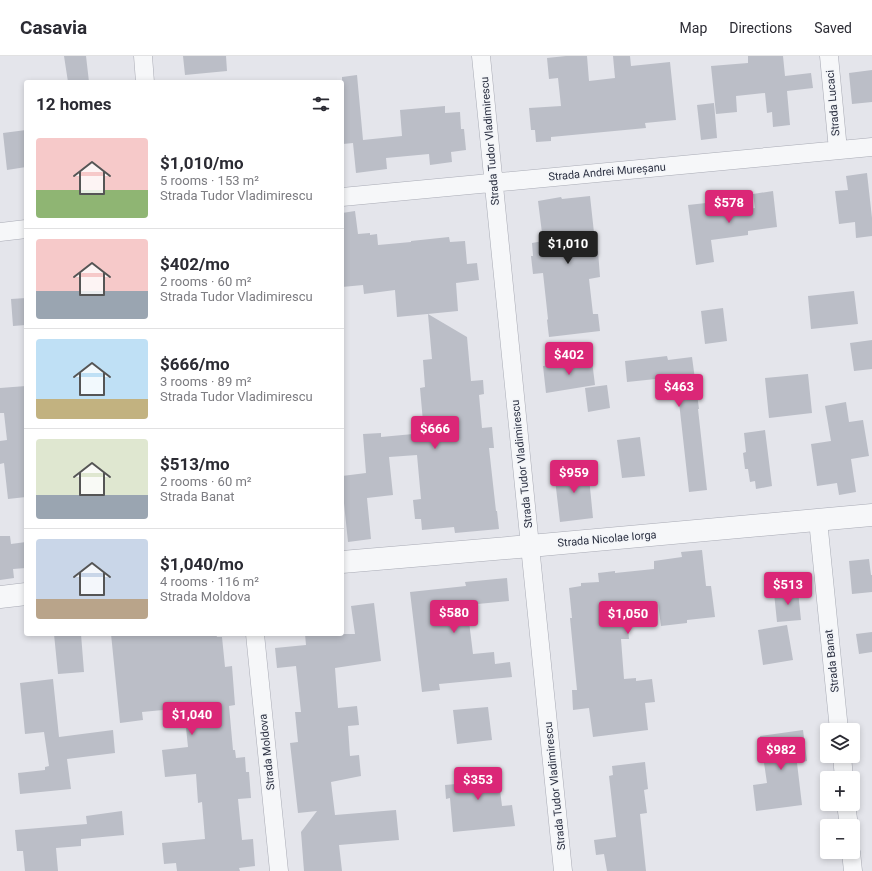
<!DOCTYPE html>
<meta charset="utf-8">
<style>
:root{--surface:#fff;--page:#f2f2f3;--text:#2b2b33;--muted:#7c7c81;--line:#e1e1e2;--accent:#db2777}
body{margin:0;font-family:Roboto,sans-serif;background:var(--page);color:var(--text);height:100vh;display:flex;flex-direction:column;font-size:15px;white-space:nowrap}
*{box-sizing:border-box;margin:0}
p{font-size:13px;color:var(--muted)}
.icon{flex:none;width:22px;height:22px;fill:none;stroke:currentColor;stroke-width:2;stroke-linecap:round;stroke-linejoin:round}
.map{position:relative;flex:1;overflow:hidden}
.side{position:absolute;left:24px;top:24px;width:320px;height:556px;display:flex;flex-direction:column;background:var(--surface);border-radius:4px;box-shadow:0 2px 6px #0003}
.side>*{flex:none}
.fabs{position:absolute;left:820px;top:667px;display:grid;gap:8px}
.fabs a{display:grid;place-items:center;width:40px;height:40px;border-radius:4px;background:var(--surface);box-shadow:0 2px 6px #0003;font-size:20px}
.price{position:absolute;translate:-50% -34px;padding:0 9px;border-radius:4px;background:var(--accent);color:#fff;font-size:13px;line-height:26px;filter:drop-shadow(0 1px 2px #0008)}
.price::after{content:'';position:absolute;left:50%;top:24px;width:12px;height:9px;margin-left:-6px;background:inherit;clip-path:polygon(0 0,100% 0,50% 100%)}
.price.current{background:#222;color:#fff}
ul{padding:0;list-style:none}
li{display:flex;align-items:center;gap:12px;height:100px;padding:0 12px}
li+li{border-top:1px solid var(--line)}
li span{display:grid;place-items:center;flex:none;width:112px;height:80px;border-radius:4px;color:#555}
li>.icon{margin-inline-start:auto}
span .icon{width:48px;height:48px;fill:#fffc;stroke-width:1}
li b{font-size:17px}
h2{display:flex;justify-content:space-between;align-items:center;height:48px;padding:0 12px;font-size:17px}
header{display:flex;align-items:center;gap:24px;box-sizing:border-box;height:56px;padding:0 20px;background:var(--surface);border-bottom:1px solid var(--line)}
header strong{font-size:19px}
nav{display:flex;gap:22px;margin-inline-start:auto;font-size:14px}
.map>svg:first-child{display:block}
.building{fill:#bbbec7}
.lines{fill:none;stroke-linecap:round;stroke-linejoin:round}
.minor-casing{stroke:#a9abb5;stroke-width:19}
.tertiary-casing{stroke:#a9abb5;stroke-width:23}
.minor{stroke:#f6f7f9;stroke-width:18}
.tertiary{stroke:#f6f7f9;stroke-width:22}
.labels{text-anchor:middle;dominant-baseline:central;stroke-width:3;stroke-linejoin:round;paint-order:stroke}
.street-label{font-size:11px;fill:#2c3142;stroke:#f3f5f8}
</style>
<header>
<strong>Casavia</strong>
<nav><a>Map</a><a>Directions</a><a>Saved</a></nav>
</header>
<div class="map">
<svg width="872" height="815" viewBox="0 0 872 815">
<rect width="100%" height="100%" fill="#e4e5eb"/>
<path class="building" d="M 64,0 L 86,0 L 89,26 L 68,26 Z
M 183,0 L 226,0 L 227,15 L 185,19 Z
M 566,0 L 587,0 L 589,25 L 615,22 L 613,0 L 630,0 L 631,10 L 670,6 L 676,64 L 645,67 L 646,72 L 551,81 L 551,85 L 536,86 L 535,74 L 531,74 L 529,52 L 561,50 L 558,22 L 549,23 L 547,2 Z
M 748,0 L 783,0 L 785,20 L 811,17 L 813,32 L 787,35 L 790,69 L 773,71 L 772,56 L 767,57 L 765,37 L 736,40 L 737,56 L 716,58 L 711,10 L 748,7 Z
M 872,14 L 872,46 L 852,48 L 849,17 Z
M 357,19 L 363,84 L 402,80 L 400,54 L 445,50 L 445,57 L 460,56 L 461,73 L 464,73 L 466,94 L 451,96 L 452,106 L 430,109 L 429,98 L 386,102 L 387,113 L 356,117 L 353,87 L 343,88 L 342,74 L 342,21 Z
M 714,47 L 717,82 L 701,84 L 697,49 Z
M 26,74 L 26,111 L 7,114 L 3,77 Z
M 867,117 L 872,162 L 872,180 L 856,182 L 855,166 L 839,168 L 835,135 L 848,134 L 846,120 Z
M 773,135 L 777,171 L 748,175 L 748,179 L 711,184 L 714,206 L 696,209 L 688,149 L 706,147 L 707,158 L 755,152 L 753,138 Z
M 590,140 L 596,195 L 598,195 L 600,221 L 589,223 L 593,258 L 598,258 L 600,275 L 549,281 L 547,264 L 548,263 L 543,217 L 533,218 L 531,200 L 533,200 L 532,187 L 543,185 L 538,145 L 561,141 L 562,143 Z
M 355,155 L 358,178 L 370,177 L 370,179 L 377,178 L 378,189 L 411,186 L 411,185 L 449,181 L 450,186 L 465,185 L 467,208 L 477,207 L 479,224 L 456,227 L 458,255 L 397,261 L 395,234 L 364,238 L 363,229 L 342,231 L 342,157 Z
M 854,235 L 858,268 L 811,273 L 808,240 Z
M 26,242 L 26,269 L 13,270 L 11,243 Z
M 723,252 L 727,285 L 705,288 L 701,255 Z
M 428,258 L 467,281 L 471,325 L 483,324 L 484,338 L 479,339 L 482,372 L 492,371 L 494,392 L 489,392 L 496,455 L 497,455 L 499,473 L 455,477 L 454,471 L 422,474 L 421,463 L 415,463 L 413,444 L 421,443 L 417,399 L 389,401 L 393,439 L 367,442 L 371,483 L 348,486 L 342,428 L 342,420 L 366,417 L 363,378 L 381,377 L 381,381 L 424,377 L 420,332 L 425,331 L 423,304 L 432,303 Z
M 872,284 L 872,313 L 854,315 L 850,287 Z
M 667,300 L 668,304 L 692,301 L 699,353 L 698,353 L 707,434 L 689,436 L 680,355 L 675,321 L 627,326 L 625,305 Z
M 592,305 L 595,329 L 546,337 L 543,310 Z
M 808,318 L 812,357 L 769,362 L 765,322 Z
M 607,329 L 610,352 L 588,356 L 585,332 Z
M 26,330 L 26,441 L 8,443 L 4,407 L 0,408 L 0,385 L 7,384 L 4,357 L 0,357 L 0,332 Z
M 846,346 L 849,366 L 863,364 L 869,400 L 851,403 L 856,436 L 839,439 L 837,427 L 817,430 L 811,388 L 831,385 L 825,350 Z
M 765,374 L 772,430 L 756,433 L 755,425 L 750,426 L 748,413 L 745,413 L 743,397 L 746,396 L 744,377 Z
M 640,381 L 645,420 L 622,422 L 617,384 Z
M 588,411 L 593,462 L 560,466 L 554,415 Z
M 0,480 L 10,480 L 11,488 L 26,486 L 26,512 L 13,513 L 14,522 L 0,524 Z
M 702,494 L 706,530 L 711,530 L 715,561 L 687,564 L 687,567 L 661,570 L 658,547 L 626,551 L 629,583 L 621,583 L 624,623 L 636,622 L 636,625 L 652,623 L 655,646 L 645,647 L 648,674 L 593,681 L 589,652 L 573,654 L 572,634 L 577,634 L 570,562 L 572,562 L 569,532 L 581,530 L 581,527 L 599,526 L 598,517 L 615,515 L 615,517 L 654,513 L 654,505 L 682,501 L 681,496 Z
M 869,503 L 871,519 L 872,519 L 872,536 L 852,538 L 849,505 Z
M 507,522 L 509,545 L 467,549 L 473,598 L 494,596 L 495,608 L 510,606 L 512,621 L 439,628 L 440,634 L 422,636 L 410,536 L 466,530 L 465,526 Z
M 798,535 L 801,564 L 777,566 L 774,537 Z
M 374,547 L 381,605 L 335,612 L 338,652 L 357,650 L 359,669 L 348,670 L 350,700 L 359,699 L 361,720 L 331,726 L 335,759 L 396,754 L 399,784 L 339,789 L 342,815 L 304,815 L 301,776 L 317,755 L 298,757 L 290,687 L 298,686 L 295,656 L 301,656 L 296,610 L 277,612 L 275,592 L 306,589 L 305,578 L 355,578 L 351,550 Z
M 787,569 L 793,604 L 763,609 L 758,574 Z
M 872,576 L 872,596 L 859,598 L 856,578 Z
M 54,578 L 81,578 L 84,616 L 58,618 Z
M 111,578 L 216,578 L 217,581 L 222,581 L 225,611 L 232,610 L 235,649 L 229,650 L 233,694 L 235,694 L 236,702 L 245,701 L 246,716 L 249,716 L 251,742 L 238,743 L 242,784 L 253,783 L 255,810 L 239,812 L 240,815 L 177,815 L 176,807 L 164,808 L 162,787 L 205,783 L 202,746 L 198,747 L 196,718 L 165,721 L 162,694 L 188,691 L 184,652 L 142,656 L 143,664 L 120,667 Z
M 53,623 L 59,681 L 113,674 L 115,697 L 67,703 L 71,733 L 20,738 L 18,717 L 45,714 L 45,711 L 49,710 L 44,676 L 25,678 L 20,627 Z
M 488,651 L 492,684 L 457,688 L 453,654 Z
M 803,674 L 807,705 L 797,707 L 802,749 L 756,755 L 753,729 L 767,727 L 760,680 Z
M 645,706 L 648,733 L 644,734 L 647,757 L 640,758 L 646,815 L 607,815 L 604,798 L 596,799 L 594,784 L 616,781 L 609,720 L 613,719 L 612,710 Z
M 495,711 L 496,718 L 498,718 L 502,750 L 512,749 L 515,770 L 453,776 L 450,742 L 446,743 L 445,729 L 456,728 L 455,715 Z
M 122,755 L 124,779 L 81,783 L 81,790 L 56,792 L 58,815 L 25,815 L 23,795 L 17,795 L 15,774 L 87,768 L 86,760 Z"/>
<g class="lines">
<g class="minor-casing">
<path id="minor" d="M 143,0 L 145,26
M 481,0 L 530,490 L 563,815
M 829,0 L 838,94
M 342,141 L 872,91
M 0,176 L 26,173
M 818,464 L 839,674
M 255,578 L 279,815
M 842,700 L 844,722
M 846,748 L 849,770
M 851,796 L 853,815"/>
</g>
<g class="tertiary-casing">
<path id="tertiary" d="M 342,506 L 530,490 L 872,459
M 0,541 L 26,538"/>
</g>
<use href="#minor" class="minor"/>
<use href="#tertiary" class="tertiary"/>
</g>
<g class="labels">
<g class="street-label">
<text transform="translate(833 47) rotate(-95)">Strada Lucaci</text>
<text transform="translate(490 85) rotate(-95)">Strada Tudor Vladimirescu</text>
<text transform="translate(607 116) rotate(-5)">Strada Andrei Mureșanu</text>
<text transform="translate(522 408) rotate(-96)">Strada Tudor Vladimirescu</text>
<text transform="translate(607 483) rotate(-5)">Strada Nicolae Iorga</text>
<text transform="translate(832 605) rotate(-96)">Strada Banat</text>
<text transform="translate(267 696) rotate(-96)">Strada Moldova</text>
<text transform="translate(555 730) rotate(-96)">Strada Tudor Vladimirescu</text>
</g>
</g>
</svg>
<div class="fabs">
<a><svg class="icon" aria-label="layers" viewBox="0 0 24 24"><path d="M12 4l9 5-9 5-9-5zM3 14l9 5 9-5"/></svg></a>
<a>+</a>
<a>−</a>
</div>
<b class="price" style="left:729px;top:168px">$578</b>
<b class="price current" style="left:568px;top:209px">$1,010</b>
<b class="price" style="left:569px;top:320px">$402</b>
<b class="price" style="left:679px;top:352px">$463</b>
<b class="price" style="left:435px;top:394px">$666</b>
<b class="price" style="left:574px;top:438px">$959</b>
<b class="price" style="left:788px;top:550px">$513</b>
<b class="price" style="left:454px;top:578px">$580</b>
<b class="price" style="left:628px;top:579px">$1,050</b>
<b class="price" style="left:192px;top:680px">$1,040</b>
<b class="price" style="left:781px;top:715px">$982</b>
<b class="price" style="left:478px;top:745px">$353</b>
<section class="side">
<h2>12 homes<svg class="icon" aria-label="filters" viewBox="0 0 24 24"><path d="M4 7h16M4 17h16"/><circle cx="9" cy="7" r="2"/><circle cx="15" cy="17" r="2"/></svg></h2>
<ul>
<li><span style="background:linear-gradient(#f6c9c9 65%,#8fb573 0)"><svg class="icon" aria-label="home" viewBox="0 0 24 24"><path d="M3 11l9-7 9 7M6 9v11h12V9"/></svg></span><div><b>$1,010/mo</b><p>5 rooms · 153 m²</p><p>Strada Tudor Vladimirescu</p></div></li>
<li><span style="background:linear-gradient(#f6c9c9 65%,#9aa5b1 0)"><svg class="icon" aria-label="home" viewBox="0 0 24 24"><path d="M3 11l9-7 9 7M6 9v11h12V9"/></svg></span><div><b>$402/mo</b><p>2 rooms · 60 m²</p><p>Strada Tudor Vladimirescu</p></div></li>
<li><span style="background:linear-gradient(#bfe0f5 75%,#c2b280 0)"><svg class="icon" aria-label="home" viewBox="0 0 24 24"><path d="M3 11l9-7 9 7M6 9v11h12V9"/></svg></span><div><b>$666/mo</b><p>3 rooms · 89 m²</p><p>Strada Tudor Vladimirescu</p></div></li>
<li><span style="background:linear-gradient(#dfe7d0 70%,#9aa5b1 0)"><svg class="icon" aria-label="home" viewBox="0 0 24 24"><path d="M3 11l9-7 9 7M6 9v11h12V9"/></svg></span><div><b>$513/mo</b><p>2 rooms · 60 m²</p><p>Strada Banat</p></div></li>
<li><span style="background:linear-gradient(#c9d6e8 75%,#b9a48a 0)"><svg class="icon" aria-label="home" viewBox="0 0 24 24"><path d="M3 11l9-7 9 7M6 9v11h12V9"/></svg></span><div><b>$1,040/mo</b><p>4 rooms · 116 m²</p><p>Strada Moldova</p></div></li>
</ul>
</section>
</div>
